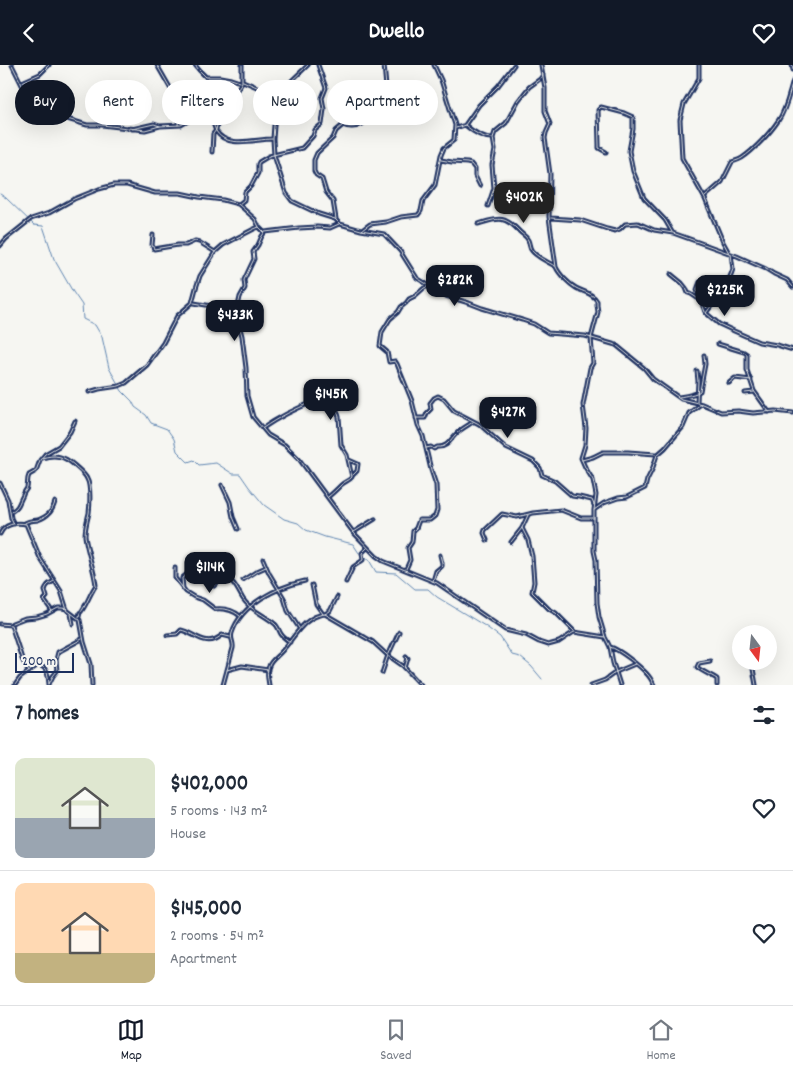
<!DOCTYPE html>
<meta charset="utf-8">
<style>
:root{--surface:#fff;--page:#f2f2f3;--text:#1f2937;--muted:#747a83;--line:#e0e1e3;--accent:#111827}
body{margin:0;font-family:Dekko,sans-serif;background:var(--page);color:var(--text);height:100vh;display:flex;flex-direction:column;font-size:19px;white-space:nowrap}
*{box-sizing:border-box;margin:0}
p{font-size:16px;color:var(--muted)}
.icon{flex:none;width:28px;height:28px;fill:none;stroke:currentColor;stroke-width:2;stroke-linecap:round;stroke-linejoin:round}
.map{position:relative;height:620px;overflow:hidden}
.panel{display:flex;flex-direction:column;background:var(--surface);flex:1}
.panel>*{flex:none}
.hud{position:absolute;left:15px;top:15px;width:500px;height:45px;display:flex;gap:10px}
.needle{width:32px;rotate:165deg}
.buttons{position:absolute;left:732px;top:560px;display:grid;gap:10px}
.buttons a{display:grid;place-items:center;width:45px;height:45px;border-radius:50%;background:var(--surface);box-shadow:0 5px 20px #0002;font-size:25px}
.scale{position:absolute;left:15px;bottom:12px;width:59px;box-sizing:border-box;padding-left:5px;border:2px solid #1b2f5e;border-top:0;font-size:14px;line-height:18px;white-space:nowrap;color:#1b2f5e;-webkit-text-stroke:4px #f6f6f2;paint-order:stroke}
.price{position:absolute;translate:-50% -42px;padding:0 11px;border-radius:10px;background:var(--accent);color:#fff;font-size:16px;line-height:32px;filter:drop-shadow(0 1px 2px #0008)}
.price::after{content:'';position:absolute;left:50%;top:30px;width:15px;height:11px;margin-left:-8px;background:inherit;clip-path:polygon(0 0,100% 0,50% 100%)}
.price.current{background:#222;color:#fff}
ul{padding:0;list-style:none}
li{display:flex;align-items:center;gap:15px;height:125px;padding:0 15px}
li+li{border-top:1px solid var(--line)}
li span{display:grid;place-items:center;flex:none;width:140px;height:100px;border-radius:10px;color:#555}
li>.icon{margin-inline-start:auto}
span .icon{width:60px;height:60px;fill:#fffc;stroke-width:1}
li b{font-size:21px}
h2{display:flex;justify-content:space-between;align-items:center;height:60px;padding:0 15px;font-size:21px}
.pill{padding:0 18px;border-radius:22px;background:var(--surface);box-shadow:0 5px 20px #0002;font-size:18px;line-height:45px}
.pill.current{background:var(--accent);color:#fff}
header{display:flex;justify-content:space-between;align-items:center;height:65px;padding:0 15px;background:var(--accent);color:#fff;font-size:22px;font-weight:700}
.tabs{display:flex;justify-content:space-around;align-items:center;height:70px;border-top:1px solid var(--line);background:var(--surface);font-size:14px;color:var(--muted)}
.tabs a{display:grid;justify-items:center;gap:2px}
.tabs .current{color:var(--accent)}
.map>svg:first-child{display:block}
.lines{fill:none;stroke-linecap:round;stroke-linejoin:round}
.stream{stroke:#5f85b1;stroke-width:1}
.street-casing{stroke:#1b2f5e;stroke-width:5}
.street{stroke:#f6f6f2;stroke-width:1}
</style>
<header><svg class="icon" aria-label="back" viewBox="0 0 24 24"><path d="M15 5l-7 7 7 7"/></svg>Dwello<svg class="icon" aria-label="heart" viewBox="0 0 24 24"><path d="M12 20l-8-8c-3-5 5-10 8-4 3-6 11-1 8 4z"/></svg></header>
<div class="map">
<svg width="793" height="620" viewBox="0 0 793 620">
<rect width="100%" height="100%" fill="#f6f6f2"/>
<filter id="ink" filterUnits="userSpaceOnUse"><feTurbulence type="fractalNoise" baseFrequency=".02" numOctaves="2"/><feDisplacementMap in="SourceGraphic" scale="10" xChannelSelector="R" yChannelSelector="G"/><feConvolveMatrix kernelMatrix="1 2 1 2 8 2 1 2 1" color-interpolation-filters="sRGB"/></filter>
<g filter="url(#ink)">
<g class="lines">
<path class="stream" d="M 0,129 L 6,133 L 34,160 L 43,161 L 54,194 L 73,227 L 82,240 L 83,254 L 95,260 L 102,272 L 109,303 L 122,326 L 132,336 L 135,342 L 146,350 L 151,358 L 167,364 L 174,374 L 177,386 L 188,397 L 194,395 L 199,400 L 216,398 L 233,409 L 240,409 L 249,422 L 264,440 L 284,454 L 298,458 L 306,465 L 325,472 L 353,479 L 359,488
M 364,492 L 369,495 L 376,507 L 396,508 L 415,524 L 428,524 L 437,532 L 485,561 L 500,572 L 512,590 L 520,592 L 531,601 L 542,614"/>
<g class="street-casing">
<path id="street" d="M 12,0 L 23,22 L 35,39 L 47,46 L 64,53 L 87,60 L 102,60 L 145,65 L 160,61 L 181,60 L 193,53 L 200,52 L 220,43 L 233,31 L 242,17 L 242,0
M 157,0 L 180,40 L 178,60
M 195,0 L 199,5 L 206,12 L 220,12 L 231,14 L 240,17
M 308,0 L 285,22 L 277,36 L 275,47 L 273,74 L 274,90 L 286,128 L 292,136 L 319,149 L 335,154 L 340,159 L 361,165 L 384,169 L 400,186 L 417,213 L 446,231 L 469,238 L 482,243 L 522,255 L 534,259 L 548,268 L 585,271 L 616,280 L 644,303 L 653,314 L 681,334 L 702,339 L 721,347 L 738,346 L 753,348 L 775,346 L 793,348
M 541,0 L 545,23 L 545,46 L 550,59 L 546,68 L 545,73 L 550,109 L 549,152 L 556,202 C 559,209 569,219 576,223 C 583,227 593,228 597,236 L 597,240 L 598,247 L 591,273 L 593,298 L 590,303 L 583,340 L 586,363 L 585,380 L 581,393 L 585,402 L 593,415 L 596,430 L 594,445
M 699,0 L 699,13 L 684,39 L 680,55 L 682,93 L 705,134 L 723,177 L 729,188
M 792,0 L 793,5
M 243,16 L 259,23 L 276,36
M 22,17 L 40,9 L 49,0
M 361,49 C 369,39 374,45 383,40 L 382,30 L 386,22 L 384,0
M 202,52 L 208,51 L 210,52 C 213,56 214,62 216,66 C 227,84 255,74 272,74
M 465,60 L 479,40 L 498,21 L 514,0
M 456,63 L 465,60 C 472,66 482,73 492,73
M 132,64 L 154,59 L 160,61
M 212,87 L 213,69 L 216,65 L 218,56 L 218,44
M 606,87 L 599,83 L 599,80 L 598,45 L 601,42 L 624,48 L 633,52 L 633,64 L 629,86 L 633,106 L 644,133 L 665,155 L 672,167
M 441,95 L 452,97 L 467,98 L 471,99 L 475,104 L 475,111 L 480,121
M 705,132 L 722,117 L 732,97 C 735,96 739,95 742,93 C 754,85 770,68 778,56 C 786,45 789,29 793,16
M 239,139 L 244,135 L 245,127 L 251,121 L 258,108 L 258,99 L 259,97 L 269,91 L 302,83 L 313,71 L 315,65 L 322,59 L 324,44 L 322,33 L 326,23 L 318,0
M 488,141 L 494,123 L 492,100 L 495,85 L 493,73 L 495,67 L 506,58 L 518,36 L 529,22 L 540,14 L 543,10
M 551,153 L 580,155 L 607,164 L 615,166 L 620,164 L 625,159 L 638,158 L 654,165 L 673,168 L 737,191 L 766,204 L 774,209 L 787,215 L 793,222
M 336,154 L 333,136 L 326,127 L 322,114 L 316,110 L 314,106 L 314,95 L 317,88 L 333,73 L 336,66 L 343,60 C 354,66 373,58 367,44
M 339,159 L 330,163 L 317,162 L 299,163 L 265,167 L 262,171 L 258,180 L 253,187 L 254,194 L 244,215 L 245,223 L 240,232 L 237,246 L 238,256 L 242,271 L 246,303 L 247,331 L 253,352 L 268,370 L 285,380 L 299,394 L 353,467 L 376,491 L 383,496 L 437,518 L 505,565 L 526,570 L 539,577 L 548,580 L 559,577 L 574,567 L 605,572
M 478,159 C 499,153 504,150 520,167 C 523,170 526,171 528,175 C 530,179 529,183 532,186 C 536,191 549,198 555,201
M 362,165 L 370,159 L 386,157 L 401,152 L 418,150 L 421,146 L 423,136 L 435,120 L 441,90 L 444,83 L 454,75 L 455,60 L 441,15 L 434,0
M 153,170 L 152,180 L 154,184 L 178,180 L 186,180 L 195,176 L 199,177 L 215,187
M 0,181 L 6,174 L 31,154 L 49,148 L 74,134 L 99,124 L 114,120 L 127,120 L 155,128 L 180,128 L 199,132 L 223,135 L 238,139 L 255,154 L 259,162
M 731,189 L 733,204 L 730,212 L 722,220 L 715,236 L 706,248 L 719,259 L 734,266 L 759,277 L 777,280 L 793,285
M 671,209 L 682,218 L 686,223 L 688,228 L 691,229 L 700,235
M 700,217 L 697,225 L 705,247
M 194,238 L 236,245
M 718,279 L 744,287 L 747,289 L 747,305 L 754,326 L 769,347
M 729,318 L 735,313 L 751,315
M 89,327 L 99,324 L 119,321 L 126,318 L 147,300 L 163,278 L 177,251 L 192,238 L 196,223 L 200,211 L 215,187 L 223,180 L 254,164 L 259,162 L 264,167
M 745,328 L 754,327
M 679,332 C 685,331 697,329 700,326 L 705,299 L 704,290
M 697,337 L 698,316 L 697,306
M 416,353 L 425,353 L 427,348 L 431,344 L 430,338 L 434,333 L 438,331 L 444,334 L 454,346 L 479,359 L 506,383 L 533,396 L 540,403 L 542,410 L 555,416 L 572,431 L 579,432 L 592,435 L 594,440
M 263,363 C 279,352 295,344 313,337 C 322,334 331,332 339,328 L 344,329 L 344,333 L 338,338 L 336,342 L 339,352 L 341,380 L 347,390 L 352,412 C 349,416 345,416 341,420 C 337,424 333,428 328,432
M 426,383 L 431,382 L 434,384 L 437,382 C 447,383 450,375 456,369 C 461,364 467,361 473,357
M 42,393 C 55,389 64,391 74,400 C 78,404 85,409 87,414 C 91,421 90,440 89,448 C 87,456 85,463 85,471 C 87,487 94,503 96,520 C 91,527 88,536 83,544 C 78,552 81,543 79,552
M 349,395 L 358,399 L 357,406 L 353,410
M 582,395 L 593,392 L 603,387 L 628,387 L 656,389
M 0,418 L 8,435 L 11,453 L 14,459
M 222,420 L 230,437 L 233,452 L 238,464
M 11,447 C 20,441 18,439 23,430 C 23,429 27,423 27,423 C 28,418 27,414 29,410 L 36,406 L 40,395 L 45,389 L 59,381 L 70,367 L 75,356
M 25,458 C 30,455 32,456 38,455 C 48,451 52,447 55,437
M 522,463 L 528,475 L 532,491 L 534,517 L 532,527 L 549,544 L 556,548 L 574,566
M 354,467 L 375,454
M 0,469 C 4,459 16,457 26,459 L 40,493 L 61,526 L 67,545 L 71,548 L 80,555 L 84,577 L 91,599 L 92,620
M 487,475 L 484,468 L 485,465 L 502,449 L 517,452 L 533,448 L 561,445 L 581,453 L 594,453
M 511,477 L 522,463 L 528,450
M 263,494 L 269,508 L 284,533 L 288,546 L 299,563
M 175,503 L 175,513 L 186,527 L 194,532 L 203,535 L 215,544 C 225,543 233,545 240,551
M 406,504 L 410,495 L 408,483 L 412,477 L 413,466 L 416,463 L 419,455 L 430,455 L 435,451 L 437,445 L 436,420 L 431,405 L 423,371 L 418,360 L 412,336 L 397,299 L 395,296 L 389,297 L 387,287 L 380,281 L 382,267 L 390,254 L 398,247 L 401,242 L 406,238 L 409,234 L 415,231 L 424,223 L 430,221
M 243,515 L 257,506 L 266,502
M 433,516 L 436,506 L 442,501 L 442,498 L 440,490
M 346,517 L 353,502 L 363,495 L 362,488 L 367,483
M 312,520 L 316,539 L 323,549
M 214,521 L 222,513 C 233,512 238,526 243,534 C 250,545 265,550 275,559 C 278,561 279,566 281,569 C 283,572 287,575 290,577
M 183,524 L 182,513 L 191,506
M 52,546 L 44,535 L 47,532 L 45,526 C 46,520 49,519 54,516
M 71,549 L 73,559
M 325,549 L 330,546 L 337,532
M 12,558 L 25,553 L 37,552 L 47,549 L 58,543 L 62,543 L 67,544
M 0,559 L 11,560 L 22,594 L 29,607
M 167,570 L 177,569 L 181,565 C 195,568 206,584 222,570 L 230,572
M 610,582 C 619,584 641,602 647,609 C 650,612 652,616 654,620
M 710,596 L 699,598 L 697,602 C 701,606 711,610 717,614 L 717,620
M 405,603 L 408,593 L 406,591
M 753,604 L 756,620
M 227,605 L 242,601 L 268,605
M 382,608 L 387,593 L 399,567
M 49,619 L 53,611 L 57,606 L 56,595 L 58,587 L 82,574
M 15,620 L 20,613 L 38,600 C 48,602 48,611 49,619
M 223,620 L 233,583 C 234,577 230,574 232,568 C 241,539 277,522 305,516
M 269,620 C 268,614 266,606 269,601 C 271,595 278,591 282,586 C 295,572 304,551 325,549 L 373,577 L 386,589 L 403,601 L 421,620
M 591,620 L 605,615 L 616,607 L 635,599
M 620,620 L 613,598 L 610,582 L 605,572 L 599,552 L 597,538 L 596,495 L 594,486 L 594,445 L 604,438 L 618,433 L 627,432 L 645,423 L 647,415 L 652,405 L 657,390 L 665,383 L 683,362 L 689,348 L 701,339"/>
</g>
<use href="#street" class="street"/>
</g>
</g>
</svg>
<div class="buttons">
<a><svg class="needle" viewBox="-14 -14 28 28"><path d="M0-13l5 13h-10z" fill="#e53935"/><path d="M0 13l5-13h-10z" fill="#747a83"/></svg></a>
</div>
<div class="scale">200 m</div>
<b class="price current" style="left:524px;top:159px">$402K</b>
<b class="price" style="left:455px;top:242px">$282K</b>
<b class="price" style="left:725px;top:252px">$225K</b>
<b class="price" style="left:235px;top:277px">$433K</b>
<b class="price" style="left:331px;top:356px">$145K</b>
<b class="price" style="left:508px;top:374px">$427K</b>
<b class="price" style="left:210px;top:529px">$114K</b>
<div class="hud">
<a class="pill current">Buy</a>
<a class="pill">Rent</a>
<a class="pill">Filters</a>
<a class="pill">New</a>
<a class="pill">Apartment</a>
</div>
</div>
<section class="panel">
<h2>7 homes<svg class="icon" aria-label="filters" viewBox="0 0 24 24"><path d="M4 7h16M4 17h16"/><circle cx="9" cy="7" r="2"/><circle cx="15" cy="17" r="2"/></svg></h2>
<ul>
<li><span style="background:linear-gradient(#dfe7d0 60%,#9aa5b1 0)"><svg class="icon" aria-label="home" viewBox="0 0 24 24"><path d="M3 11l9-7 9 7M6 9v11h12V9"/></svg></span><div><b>$402,000</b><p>5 rooms · 143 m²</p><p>House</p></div><svg class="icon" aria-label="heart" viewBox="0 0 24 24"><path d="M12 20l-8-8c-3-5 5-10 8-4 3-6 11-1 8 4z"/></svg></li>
<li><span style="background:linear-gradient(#ffd9b3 70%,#c2b280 0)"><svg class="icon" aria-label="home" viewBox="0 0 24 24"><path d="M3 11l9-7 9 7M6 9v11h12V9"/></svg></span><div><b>$145,000</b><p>2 rooms · 54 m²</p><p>Apartment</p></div><svg class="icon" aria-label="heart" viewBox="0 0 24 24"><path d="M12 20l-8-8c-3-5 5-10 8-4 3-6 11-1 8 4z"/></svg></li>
</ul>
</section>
<nav class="tabs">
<a class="current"><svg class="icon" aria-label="map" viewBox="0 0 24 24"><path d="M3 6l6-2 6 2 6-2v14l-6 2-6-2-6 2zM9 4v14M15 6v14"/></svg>Map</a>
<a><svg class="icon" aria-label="saved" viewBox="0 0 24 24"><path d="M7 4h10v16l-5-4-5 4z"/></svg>Saved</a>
<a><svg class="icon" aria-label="home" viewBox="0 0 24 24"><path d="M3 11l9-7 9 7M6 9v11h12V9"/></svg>Home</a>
</nav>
